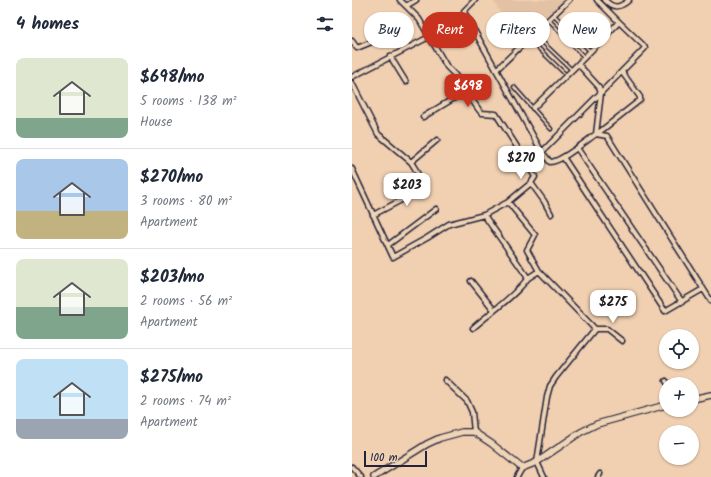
<!DOCTYPE html>
<meta charset="utf-8">
<style>
:root{--surface:#fff;--page:#f6f6f7;--text:#1f2937;--muted:#747a83;--line:#e0e1e3;--accent:#c8321e}
body{margin:0;font-family:Kalam,sans-serif;background:var(--page);color:var(--text);height:100vh;display:flex;flex-direction:column;font-size:15px;white-space:nowrap}
*{box-sizing:border-box;margin:0}
p{font-size:13px;color:var(--muted)}
.icon{flex:none;width:22px;height:22px;fill:none;stroke:currentColor;stroke-width:2;stroke-linecap:round;stroke-linejoin:round}
.map{position:relative;flex:1;overflow:hidden}
.sheet{display:flex;flex-direction:column;background:var(--surface);width:352px}
.sheet>*{flex:none}
.banner{position:absolute;left:12px;top:12px;width:287px;height:36px;display:flex;gap:8px}
.tools{position:absolute;left:307px;top:329px;display:grid;gap:8px}
.tools a{display:grid;place-items:center;width:40px;height:40px;border-radius:50%;background:var(--surface);box-shadow:0 1px 3px #0004;font-size:20px}
.scale{position:absolute;left:12px;bottom:10px;width:63px;box-sizing:border-box;padding-left:4px;border:2px solid #22223b;border-top:0;font-size:11px;line-height:14px;white-space:nowrap;color:#22223b;-webkit-text-stroke:3px #efd4b6;paint-order:stroke}
.price{position:absolute;translate:-50% -34px;padding:0 9px;border-radius:8px;background:#fff;color:#222;font-size:13px;line-height:26px;filter:drop-shadow(0 1px 2px #0008)}
.price::after{content:'';position:absolute;left:50%;top:24px;width:12px;height:9px;margin-left:-6px;background:inherit;clip-path:polygon(0 0,100% 0,50% 100%)}
.price.on{background:var(--accent);color:#fff}
ul{padding:0;list-style:none}
li{display:flex;align-items:center;gap:12px;height:100px;padding:0 16px}
li+li{border-top:1px solid var(--line)}
li span{display:grid;place-items:center;flex:none;width:112px;height:80px;border-radius:8px;color:#555}
li>.icon{margin-inline-start:auto}
span .icon{width:48px;height:48px;fill:#fffc;stroke-width:1}
li b{font-size:17px}
h2{display:flex;justify-content:space-between;align-items:center;height:48px;padding:0 16px;font-size:17px}
.pill{padding:0 14px;border-radius:18px;background:var(--surface);box-shadow:0 1px 3px #0004;font-size:14px;line-height:36px}
.pill.on{background:var(--accent);color:#fff}
main{display:flex;flex:1;min-height:0}
.map>svg:first-child{display:block}
.built{fill:#e2c1a5}
.lines{fill:none;stroke-linecap:round;stroke-linejoin:round}
.lane-casing{stroke:#22223b;stroke-width:5}
.street-casing{stroke:#22223b;stroke-width:7}
.secondary-casing{stroke:#22223b;stroke-width:8}
.lane{stroke:#efd4b6;stroke-width:2}
.street{stroke:#efd4b6;stroke-width:4}
.secondary{stroke:#efd4b6;stroke-width:5.5}
</style>
<main>
<section class="sheet">
<h2>4 homes<svg class="icon" aria-label="filters" viewBox="0 0 24 24"><path d="M4 7h16M4 17h16"/><circle cx="9" cy="7" r="2"/><circle cx="15" cy="17" r="2"/></svg></h2>
<ul>
<li><span style="background:linear-gradient(#dfe7d0 75%,#7fa58c 0)"><svg class="icon" aria-label="home" viewBox="0 0 24 24"><path d="M3 11l9-7 9 7M6 9v11h12V9"/></svg></span><div><b>$698/mo</b><p>5 rooms · 138 m²</p><p>House</p></div></li>
<li><span style="background:linear-gradient(#a9c7e8 65%,#c2b280 0)"><svg class="icon" aria-label="home" viewBox="0 0 24 24"><path d="M3 11l9-7 9 7M6 9v11h12V9"/></svg></span><div><b>$270/mo</b><p>3 rooms · 80 m²</p><p>Apartment</p></div></li>
<li><span style="background:linear-gradient(#dfe7d0 60%,#7fa58c 0)"><svg class="icon" aria-label="home" viewBox="0 0 24 24"><path d="M3 11l9-7 9 7M6 9v11h12V9"/></svg></span><div><b>$203/mo</b><p>2 rooms · 56 m²</p><p>Apartment</p></div></li>
<li><span style="background:linear-gradient(#bfe0f5 75%,#9aa5b1 0)"><svg class="icon" aria-label="home" viewBox="0 0 24 24"><path d="M3 11l9-7 9 7M6 9v11h12V9"/></svg></span><div><b>$275/mo</b><p>2 rooms · 74 m²</p><p>Apartment</p></div></li>
</ul>
</section>
<div class="map">
<svg width="359" height="477" viewBox="0 0 359 477">
<rect width="100%" height="100%" fill="#f1d0b1"/>
<filter id="ink" filterUnits="userSpaceOnUse"><feTurbulence type="fractalNoise" baseFrequency=".025" numOctaves="2"/><feDisplacementMap in="SourceGraphic" scale="8" xChannelSelector="R" yChannelSelector="G"/><feConvolveMatrix kernelMatrix="1 2 1 2 8 2 1 2 1" color-interpolation-filters="sRGB"/></filter>
<g filter="url(#ink)">
<path class="built" d="M 141,0 L 212,0 L 166,44 Z"/>
<g class="lines">
<g class="lane-casing">
<path id="lane" d="M 202,15 L 238,51
M 197,20 L 232,57
M 182,34 L 220,70
M 177,39 L 214,75
M 162,87 L 199,129"/>
</g>
<g class="street-casing">
<path id="street" d="M 48,0 L 67,19 L 95,67 L 103,75 L 127,110 L 130,113 L 144,114 L 174,161
M 123,0 L 112,11 L 112,12 L 190,152 L 198,162 C 209,162 234,141 244,134 L 255,136 L 359,301
M 245,0 L 267,22
M 253,0 C 261,9 268,8 277,0
M 54,6 L 64,0
M 0,41 L 5,48 L 27,39
M 38,56 L 54,82
M 226,64 L 247,87 L 249,93 L 244,134
M 144,70 L 217,0
M 0,77 L 98,26 L 114,15
M 0,83 L 26,134 L 59,162 L 64,170 L 67,178 L 59,195 L 21,215
M 71,117 L 114,91
M 245,134 L 288,100 L 288,97 L 270,72
M 225,148 L 330,302
M 211,157 L 313,311 L 351,289
M 59,162 L 85,140
M 0,169 L 41,257 L 75,238 L 97,224 L 132,215 L 156,202 L 179,183 L 183,177 L 174,161 L 190,152 L 293,48 L 291,45 L 267,22 L 220,70 L 181,108
M 179,183 L 192,201 L 199,214
M 156,202 L 183,235 L 175,250 L 187,271
M 132,215 L 176,278 L 187,271 L 243,329 L 204,377 L 198,386 L 195,397 L 185,462 L 192,477
M 36,245 L 84,209
M 119,281 L 142,310
M 121,328 C 138,313 163,296 176,278
M 243,329 L 255,329 L 270,341
M 93,380 L 115,401 L 120,412 L 122,432
M 314,381 L 316,384
M 0,467 L 9,477
M 165,477 L 170,468
M 246,477 L 248,474"/>
</g>
<g class="secondary-casing">
<path id="secondary" d="M 340,399 L 359,395
M 22,477 L 75,444 L 88,438 L 110,432 L 122,432 L 140,444 L 170,468 L 185,462 L 229,432 L 245,424 L 314,405"/>
</g>
<use href="#lane" class="lane"/>
<use href="#street" class="street"/>
<use href="#secondary" class="secondary"/>
</g>
</g>
</svg>
<div class="tools">
<a><svg class="icon" aria-label="locate" viewBox="0 0 24 24"><circle cx="12" cy="12" r="6"/><path d="M12 2v4M12 18v4M2 12h4M18 12h4"/></svg></a>
<a>+</a>
<a>−</a>
</div>
<div class="scale">100 m</div>
<b class="price on" style="left:116px;top:108px">$698</b>
<b class="price" style="left:169px;top:180px">$270</b>
<b class="price" style="left:55px;top:207px">$203</b>
<b class="price" style="left:261px;top:324px">$275</b>
<div class="banner">
<a class="pill">Buy</a>
<a class="pill on">Rent</a>
<a class="pill">Filters</a>
<a class="pill">New</a>
</div>
</div>
</main>
